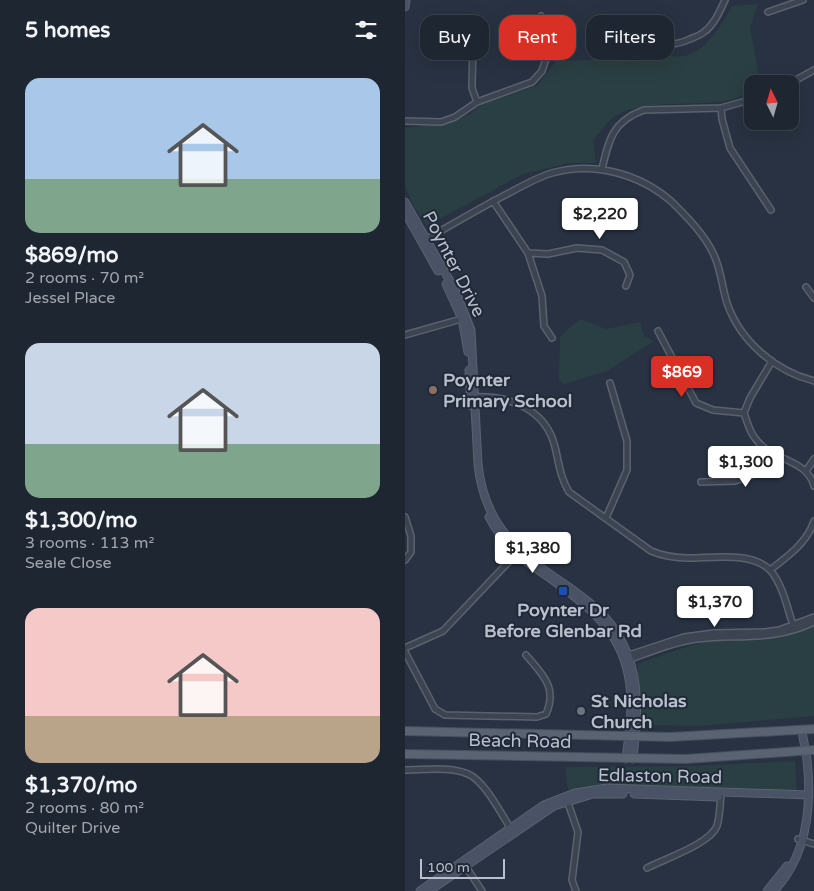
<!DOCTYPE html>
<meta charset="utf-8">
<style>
:root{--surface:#1e2632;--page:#262e3a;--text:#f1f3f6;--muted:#a1a5ac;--line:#3c434d;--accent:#d93025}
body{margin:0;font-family:"Varela Round",sans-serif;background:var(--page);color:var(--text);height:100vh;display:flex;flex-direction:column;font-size:19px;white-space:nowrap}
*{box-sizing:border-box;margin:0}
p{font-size:16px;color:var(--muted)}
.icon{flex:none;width:28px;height:28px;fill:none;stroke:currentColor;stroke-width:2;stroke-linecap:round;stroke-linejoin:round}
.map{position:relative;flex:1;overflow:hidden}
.panel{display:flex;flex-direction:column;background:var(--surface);width:405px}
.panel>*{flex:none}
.banner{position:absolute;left:15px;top:15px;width:319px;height:45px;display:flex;gap:10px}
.needle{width:32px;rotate:355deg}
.fabs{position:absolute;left:339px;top:75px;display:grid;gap:10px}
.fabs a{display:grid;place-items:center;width:55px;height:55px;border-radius:10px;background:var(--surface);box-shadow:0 5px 20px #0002,0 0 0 1px var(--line);font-size:25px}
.scale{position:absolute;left:15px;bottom:12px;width:85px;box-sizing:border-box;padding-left:5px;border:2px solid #b9bfcc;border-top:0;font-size:14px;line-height:18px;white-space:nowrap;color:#b9bfcc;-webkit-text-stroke:4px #202937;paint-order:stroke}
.price{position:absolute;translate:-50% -42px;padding:0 11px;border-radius:5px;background:#fff;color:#222;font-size:16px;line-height:32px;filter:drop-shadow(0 1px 2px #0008)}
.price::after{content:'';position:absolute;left:50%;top:30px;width:15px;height:11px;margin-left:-8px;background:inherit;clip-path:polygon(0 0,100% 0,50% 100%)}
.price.active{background:var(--accent);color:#fff}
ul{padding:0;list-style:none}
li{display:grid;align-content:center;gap:10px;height:265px;padding:0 25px}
li span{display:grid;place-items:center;height:155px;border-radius:15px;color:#555}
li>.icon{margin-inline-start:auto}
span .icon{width:90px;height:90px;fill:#fffc;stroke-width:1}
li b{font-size:21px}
h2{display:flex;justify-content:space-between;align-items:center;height:60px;padding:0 25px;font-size:21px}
.chip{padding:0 18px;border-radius:15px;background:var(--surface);box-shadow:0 5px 20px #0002,0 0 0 1px var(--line);font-size:18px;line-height:45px}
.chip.active{background:var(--accent);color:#fff}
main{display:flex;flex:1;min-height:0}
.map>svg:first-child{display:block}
.green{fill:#2a3f43}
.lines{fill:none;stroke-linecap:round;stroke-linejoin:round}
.street-casing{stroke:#5a626f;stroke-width:8}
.secondary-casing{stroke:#5a626f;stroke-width:9}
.primary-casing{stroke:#464d5b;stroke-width:10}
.street{stroke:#3c4452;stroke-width:5}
.secondary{stroke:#4a5365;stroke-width:7}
.primary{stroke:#5a6372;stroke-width:8}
.education-dot{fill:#8d6e63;stroke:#202937;stroke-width:2}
.transit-dot{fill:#1a4fb4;stroke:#202937;stroke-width:2}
.worship-dot{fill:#6b7280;stroke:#202937;stroke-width:2}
.labels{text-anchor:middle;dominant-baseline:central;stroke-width:4;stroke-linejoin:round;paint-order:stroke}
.street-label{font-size:18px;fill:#b9bfcc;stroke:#202937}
.poi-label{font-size:18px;font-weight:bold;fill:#b9bfcc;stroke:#202937;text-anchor:start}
</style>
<main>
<section class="panel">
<h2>5 homes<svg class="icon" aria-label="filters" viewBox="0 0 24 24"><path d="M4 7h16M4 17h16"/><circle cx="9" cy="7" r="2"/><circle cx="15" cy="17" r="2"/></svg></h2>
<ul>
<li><span style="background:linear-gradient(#a9c7e8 65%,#7fa58c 0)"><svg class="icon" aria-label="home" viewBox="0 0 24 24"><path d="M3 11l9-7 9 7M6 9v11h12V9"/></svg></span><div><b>$869/mo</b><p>2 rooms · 70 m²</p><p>Jessel Place</p></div></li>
<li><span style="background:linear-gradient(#c9d6e8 65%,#7fa58c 0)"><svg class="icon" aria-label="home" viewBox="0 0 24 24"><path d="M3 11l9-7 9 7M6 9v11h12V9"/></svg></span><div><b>$1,300/mo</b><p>3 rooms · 113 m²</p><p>Seale Close</p></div></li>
<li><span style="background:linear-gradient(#f6c9c9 70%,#b9a48a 0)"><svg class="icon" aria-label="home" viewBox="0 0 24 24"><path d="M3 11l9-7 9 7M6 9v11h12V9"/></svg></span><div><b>$1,370/mo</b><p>2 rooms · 80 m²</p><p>Quilter Drive</p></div></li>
</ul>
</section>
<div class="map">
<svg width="409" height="891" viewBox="0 0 409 891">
<rect width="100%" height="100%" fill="#283242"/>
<path class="green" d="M 353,4 L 345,28 L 355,82 L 348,84 L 347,89 C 321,114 250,94 212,115 C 202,121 195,132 188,141 L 191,163 L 165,163 L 118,174 L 22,226 L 9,207 L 0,186 L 0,128 L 44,123 L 65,114 L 81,101 L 132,86 L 151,61 L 184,60 L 211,53 L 219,40 C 234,47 267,61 283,55 C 302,49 318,23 327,6 Z
M 175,319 L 201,329 L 235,322 L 239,336 L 249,341 L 202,371 L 160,384 L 154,380 L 155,336 Z
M 409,624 L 409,716 L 294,726 L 233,725 L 233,664 C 257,655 282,645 307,641 C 342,636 376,641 409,624 Z
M 390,761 L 392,792 L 195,786 L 163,790 L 160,767 L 289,766 Z"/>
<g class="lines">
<g class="street-casing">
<path id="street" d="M 363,12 L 398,0
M 220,30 C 241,43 262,50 285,39 C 290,37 296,35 299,32 C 309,25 315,11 320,0
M 68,38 L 67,88 L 72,102
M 384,84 L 409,70
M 316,108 L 317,119 L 325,148 L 366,210
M 0,121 L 36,122 L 50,117 L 72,102 L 127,82 L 137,71 L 144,50 L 145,31 L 136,16
M 197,169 C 204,139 208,121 239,110 L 316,108 L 348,99
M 88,201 L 123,253 L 137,296 L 139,326 L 147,338
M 20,240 C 48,224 76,207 106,192 C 119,185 133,177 147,173 C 189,161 235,174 267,202 C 283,218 300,235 309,255 C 316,270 317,287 322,303 C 335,341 370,371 409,381
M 123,253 L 143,254 L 172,248 L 197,250 L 219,262 L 225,275 L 221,286
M 401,287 L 409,298
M 253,331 L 291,403 L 308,410 L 339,413
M 0,335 L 60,318
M 367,361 L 345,398 L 339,413 C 342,421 344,431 350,438 C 365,461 402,458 409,486
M 68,397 C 104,395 141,409 150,447 C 154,463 155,477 164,492 L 246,551 C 258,556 270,558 284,558 C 307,558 348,551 366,571 C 378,586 382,607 388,625
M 401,471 L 409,459
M 296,482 L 330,481 L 350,474 L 369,455
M 0,517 L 6,536 L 6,552 L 0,560
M 201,518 L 222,470 L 222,441 L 205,383
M 365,570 C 382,557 402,543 409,521
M 0,648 L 38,631 L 114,551
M 0,652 L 30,709 L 40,715 L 132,717 L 141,714 C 153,687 137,674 121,655
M 221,656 L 279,637 L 309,633 L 360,632 L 374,630 L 409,617
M 223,660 C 245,652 269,642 292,639 C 335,634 367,642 409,622
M 0,770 C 19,770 45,766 63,774 C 80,781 96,814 106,829
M 162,800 L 173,832 L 167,880 L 171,891
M 393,839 L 409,844
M 59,864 L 77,891
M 242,868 C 259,859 305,844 312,826 C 315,816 315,804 316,794"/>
</g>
<g class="secondary-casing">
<path id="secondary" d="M 0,7 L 1,0
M 0,202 L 50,290 L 66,330 L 73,464 C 76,495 88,523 110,545 C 152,589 207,598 226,665 C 235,695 231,729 228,759
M 0,212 L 33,271
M 41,284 L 57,319 L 63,352
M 64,370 L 66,406
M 84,517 C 99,546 118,560 145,578 C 193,613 227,641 226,706 C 226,724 223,741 221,759
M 229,794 L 313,797
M 15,891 L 139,805 L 170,793 L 202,788 L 404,795
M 24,891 L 149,806 L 188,794 L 218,794
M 362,891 L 382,866
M 369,891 C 402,856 407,806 402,760 C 401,750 398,740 397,730"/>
</g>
<g class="primary-casing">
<path id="primary" d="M 0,731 L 265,737 L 409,729
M 0,754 L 281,759 L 409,750"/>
</g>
<use href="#street" class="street"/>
<use href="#secondary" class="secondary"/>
<use href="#primary" class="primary"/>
</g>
<circle class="education-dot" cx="28" cy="390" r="5"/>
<rect class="transit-dot" x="153" y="586" width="10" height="10" rx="2.5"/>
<circle class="worship-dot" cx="176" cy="711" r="5"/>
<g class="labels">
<g class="street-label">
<text transform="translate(49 264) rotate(63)">Poynter Drive</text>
<text transform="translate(115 741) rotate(1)">Beach Road</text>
<text transform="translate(255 776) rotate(1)">Edlaston Road</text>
</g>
<g class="poi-label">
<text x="38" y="380">Poynter<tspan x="38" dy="21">Primary School</tspan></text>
<text x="158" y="610" text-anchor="middle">Poynter Dr<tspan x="158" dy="21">Before Glenbar Rd</tspan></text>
<text x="186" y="701">St Nicholas<tspan x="186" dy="21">Church</tspan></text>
</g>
</g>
</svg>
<div class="fabs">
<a><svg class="needle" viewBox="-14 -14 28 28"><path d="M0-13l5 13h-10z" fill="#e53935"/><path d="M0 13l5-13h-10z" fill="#a1a5ac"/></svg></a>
</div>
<div class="scale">100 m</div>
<b class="price" style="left:195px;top:240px">$2,220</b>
<b class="price active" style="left:277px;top:398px">$869</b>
<b class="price" style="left:341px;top:488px">$1,300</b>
<b class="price" style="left:128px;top:574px">$1,380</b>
<b class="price" style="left:310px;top:628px">$1,370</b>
<div class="banner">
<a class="chip">Buy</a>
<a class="chip active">Rent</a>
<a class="chip">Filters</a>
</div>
</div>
</main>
